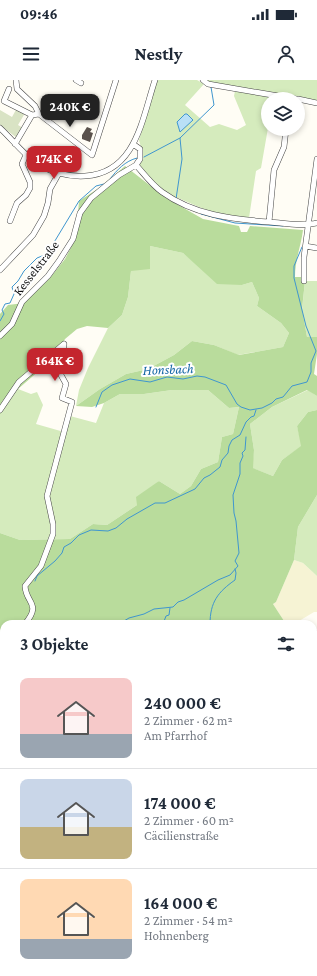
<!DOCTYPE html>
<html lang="de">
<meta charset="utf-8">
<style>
:root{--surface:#fff;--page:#f2f2f3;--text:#1f2937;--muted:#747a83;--line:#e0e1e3;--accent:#c4262e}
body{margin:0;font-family:"Crimson Pro",serif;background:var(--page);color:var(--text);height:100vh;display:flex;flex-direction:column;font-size:15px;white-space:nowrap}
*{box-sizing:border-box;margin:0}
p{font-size:13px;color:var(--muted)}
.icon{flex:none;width:22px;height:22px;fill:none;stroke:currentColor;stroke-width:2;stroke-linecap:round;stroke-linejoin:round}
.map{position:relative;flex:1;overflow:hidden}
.panel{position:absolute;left:0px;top:540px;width:317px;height:356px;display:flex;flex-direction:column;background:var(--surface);border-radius:12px 12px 0 0;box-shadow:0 2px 6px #0003}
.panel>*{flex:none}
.buttons{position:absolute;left:261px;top:12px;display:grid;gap:8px}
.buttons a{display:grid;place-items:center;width:44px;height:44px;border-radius:50%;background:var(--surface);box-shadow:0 2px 6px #0003;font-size:20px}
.price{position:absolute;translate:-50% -34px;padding:0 9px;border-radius:8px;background:var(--accent);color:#fff;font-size:13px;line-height:26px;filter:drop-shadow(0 1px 2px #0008)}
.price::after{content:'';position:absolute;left:50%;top:24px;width:12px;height:9px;margin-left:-6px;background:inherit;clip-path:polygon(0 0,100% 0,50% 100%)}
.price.on{background:#222;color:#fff}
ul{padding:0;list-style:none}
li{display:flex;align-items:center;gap:12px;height:100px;padding:0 20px}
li+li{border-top:1px solid var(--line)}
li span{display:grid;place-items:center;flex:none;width:112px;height:80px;border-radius:8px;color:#555}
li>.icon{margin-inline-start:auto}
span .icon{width:48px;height:48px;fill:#fffc;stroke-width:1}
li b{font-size:17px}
h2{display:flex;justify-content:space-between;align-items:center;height:48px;padding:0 20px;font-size:17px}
.status{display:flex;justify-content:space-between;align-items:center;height:28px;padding:0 20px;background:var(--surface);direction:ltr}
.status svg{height:11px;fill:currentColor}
header{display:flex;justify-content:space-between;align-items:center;height:52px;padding:0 20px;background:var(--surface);font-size:18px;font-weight:700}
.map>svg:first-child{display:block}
.farmland{fill:#f6f3d4}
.green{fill:#d5ebbd}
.forest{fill:#b9dc9c}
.cemetery{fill:#d9e3c4}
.water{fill:#b9e0f7;stroke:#3f96cf}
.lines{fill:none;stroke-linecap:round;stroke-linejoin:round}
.stream{stroke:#3f96cf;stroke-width:1}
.building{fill:#5a524d}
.minor-casing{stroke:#444;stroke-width:6}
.minor{stroke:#fff;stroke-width:5}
.labels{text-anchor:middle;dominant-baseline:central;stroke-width:4;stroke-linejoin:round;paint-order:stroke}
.street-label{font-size:13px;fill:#111;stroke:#fff}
.water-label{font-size:14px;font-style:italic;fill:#1768a6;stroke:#fff}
</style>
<div class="status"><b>09:46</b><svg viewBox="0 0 49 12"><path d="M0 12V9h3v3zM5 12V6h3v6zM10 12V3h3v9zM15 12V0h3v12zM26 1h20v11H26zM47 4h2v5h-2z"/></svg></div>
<header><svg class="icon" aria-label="menu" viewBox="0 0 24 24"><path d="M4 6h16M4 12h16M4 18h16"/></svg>Nestly<svg class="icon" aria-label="person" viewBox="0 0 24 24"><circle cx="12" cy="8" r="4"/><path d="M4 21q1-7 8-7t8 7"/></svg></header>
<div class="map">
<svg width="317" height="896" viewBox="0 0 317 896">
<rect width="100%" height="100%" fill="#fffdf5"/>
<path class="farmland" d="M 294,480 L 303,483 L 317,496 L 317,532 L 314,532 L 294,544 L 286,544 L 273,524 L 276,522 Z
M 6,892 L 57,892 L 57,896 L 7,896 Z"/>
<path class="green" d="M 157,0 L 197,0 L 204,4 L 185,25 L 210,47 L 219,44 L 237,50 L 246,45 L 234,16 L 235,11 L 273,17 L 273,19 L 268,19 L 268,48 L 261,88 L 256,91 L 249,138 L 213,133 L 178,118 L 177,121 L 161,110 L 138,86 L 142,71 L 139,60 Z
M 205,0 L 317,0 L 317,22 L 208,3 Z
M 150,166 L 183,173 L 199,186 L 242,205 L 252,202 L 259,218 L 257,226 L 281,243 L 289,253 L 283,267 L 238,275 L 214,265 L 192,261 L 174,275 L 148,289 L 126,294 L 100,309 L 76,326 L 79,310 L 88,288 L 108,248 L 122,235 L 128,217 L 131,191 Z
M 305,201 L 317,201 L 317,257 L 307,257 L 302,230 Z
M 18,309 L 31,314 L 37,312 L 43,325 L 36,344 L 64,352 L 70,336 L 96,343 L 104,323 L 120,314 L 144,314 L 172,310 L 208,310 L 229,328 L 239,327 L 233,354 L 222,357 L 218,382 L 201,389 L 191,406 L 180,414 L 159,401 L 137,425 L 107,445 L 93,444 L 70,459 L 20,460 L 0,453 L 0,335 Z
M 308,310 L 317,316 L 317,330 L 308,332 L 297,346 L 302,366 L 282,380 L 273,396 L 252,388 L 254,370 L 250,344 L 272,327 Z
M 317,415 L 317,496 L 303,483 L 294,480 L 298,447 Z
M 4,562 L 4,647 L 0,644 L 0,565 Z
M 317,572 L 317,612 L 313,618 L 313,574 Z
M 0,649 L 4,651 L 4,734 L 0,736 Z
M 4,752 L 4,852 L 3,853 L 0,851 L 0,755 Z"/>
<path class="forest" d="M 125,86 L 166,118 L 203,139 L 239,146 L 241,152 L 247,152 L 250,146 L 303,150 C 301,166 295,180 295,197 L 302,197 L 305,201 L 302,229 L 307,257 L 317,257 L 317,274 L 314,294 L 317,296 L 317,316 L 307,310 L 272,327 L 250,344 L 254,370 L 253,388 L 273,396 L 282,380 L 301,366 L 297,346 L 308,332 L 317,330 L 317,415 L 298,447 L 294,480 L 276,522 L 273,524 L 286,544 L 4,544 L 4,562 L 0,565 L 0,453 L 20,460 L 70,459 L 93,444 L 107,445 L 137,425 L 136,417 L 159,401 L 180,414 L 191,406 L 201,389 L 218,382 L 222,357 L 233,354 L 239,327 L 229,328 L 208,310 L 172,310 L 144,314 L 120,314 L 104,323 L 92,327 L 76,326 L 100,309 L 126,294 L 148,289 L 174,275 L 192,261 L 214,265 L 239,275 L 283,267 L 289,253 L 281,243 L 257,226 L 259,218 L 252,202 L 242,205 L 217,204 L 183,173 L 150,166 L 150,189 L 131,191 L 128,217 L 122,235 L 108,248 L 87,246 L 77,249 L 65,259 L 55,277 L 18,309 L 0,335 L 0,234 L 8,225 L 24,223 L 50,198 L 65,179 L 76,158 L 79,121 L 99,108 Z
M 317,612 L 317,723 L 313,723 L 313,618 Z
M 313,757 L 317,760 L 317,896 L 149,896 L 141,892 L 313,892 Z"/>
<path class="cemetery" d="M 17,28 L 25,33 L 18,45 L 23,48 L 17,58 L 0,45 L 0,30 L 12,37 Z"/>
<path class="water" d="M 185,34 L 187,34 L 193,40 L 180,52 L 177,42 Z"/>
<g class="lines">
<path class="stream" d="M 144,77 L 180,58
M 110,99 C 117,90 125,81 137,78
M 176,119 L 182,79 L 180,58 L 214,25 L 211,7
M 201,134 L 235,143 L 283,146
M 0,241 L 4,234 L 2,230 L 5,224 L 10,223 L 14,214 L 12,207 L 18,201 L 24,191 L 37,178 L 47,174 L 79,121 L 96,106 L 104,104
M 96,327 L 102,312 L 112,305 L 130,299 L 150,302 L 167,297 L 183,299 L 197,296 L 205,297 L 226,305 L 237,324 L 241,327 L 250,330 L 262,328 L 272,323 L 276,319 L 283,317 L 292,306 L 307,302 L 311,292 L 311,283 L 316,271 L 306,246 L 294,198 L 294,186 L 302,167
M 35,501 L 37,496 L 55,481 L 62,473 L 64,467 L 71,463 L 79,455 L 91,450 L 108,451 L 116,448 L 127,439 L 155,423 L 165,423 L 195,409 L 204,398 L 210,395 L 220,387 L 222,380 L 228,373 L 229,366 L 232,360 L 240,355 L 246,342 L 251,337 L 254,336 L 256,330
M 119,544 L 129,538 L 144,534 L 154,529 L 173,527 L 178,522 L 184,520 L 218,500 L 230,495 L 238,486 L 235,481 L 239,473 L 236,441 L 234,433 L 233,415 L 240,394 L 240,383 L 243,376 L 242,373 L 245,370 L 246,357
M 163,544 L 166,536 L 169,535 L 170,528
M 210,544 C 210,522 218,512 235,500 L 236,493 L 235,489
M 313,673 L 317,672
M 313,842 L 317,842
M 83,896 L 88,892
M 210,896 L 214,892"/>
</g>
<path class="building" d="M 87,47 L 92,49 L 90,52 L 93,53 L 90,62 L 82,59 L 82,55 Z"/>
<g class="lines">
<g class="minor-casing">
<path id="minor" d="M 16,0 L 17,9 L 35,26 L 39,34
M 76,0 L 81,3
M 203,0 L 208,4 L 296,19
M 9,9 L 4,21 L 32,35 L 39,34 L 92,75 L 116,0
M 298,19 L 317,23
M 0,48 C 12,59 22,73 35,82 C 49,92 68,97 85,96 C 136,93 142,39 155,0
M 15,64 L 32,35
M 136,85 C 144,94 152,105 162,112 C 194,135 231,139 269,142 C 285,143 301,147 317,143
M 10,141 L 17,123 L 26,115 L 30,108 L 30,102 L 22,84 L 26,75
M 269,142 L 274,90 L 284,67 L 286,49
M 305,166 L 317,168
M 0,190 L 33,155 L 44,136 L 48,123 L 50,109 L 59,93
M 304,201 L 304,177 L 317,79
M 0,256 L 12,244 L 22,222 L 48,196 L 59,181 L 73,159 L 80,133 L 91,118 L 119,95 L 136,85 L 140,79 L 140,69 L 133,64
M 0,330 L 19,302 L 64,264
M 25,544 C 42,523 26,524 25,506 L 41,486 L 53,454 L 53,444 L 47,416 L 72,322 L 62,318 L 66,304 L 61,295 L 64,264
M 313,555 L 317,553
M 0,567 L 4,564
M 0,646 L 4,649
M 57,892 L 57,896"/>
</g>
<use href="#minor" class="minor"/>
</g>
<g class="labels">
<g class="street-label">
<text transform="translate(36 188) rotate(-52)">Kesselstraße</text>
</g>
<g class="water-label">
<text transform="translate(168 289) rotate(-2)">Honsbach</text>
</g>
</g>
</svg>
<div class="buttons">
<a><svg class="icon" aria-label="layers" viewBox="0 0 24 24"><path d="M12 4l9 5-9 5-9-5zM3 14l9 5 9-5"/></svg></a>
</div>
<b class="price on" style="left:70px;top:48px">240K €</b>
<b class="price" style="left:54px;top:100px">174K €</b>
<b class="price" style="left:55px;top:302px">164K €</b>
<section class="panel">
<h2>3 Objekte<svg class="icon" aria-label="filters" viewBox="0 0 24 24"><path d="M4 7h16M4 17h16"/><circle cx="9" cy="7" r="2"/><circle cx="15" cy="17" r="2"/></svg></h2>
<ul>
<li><span style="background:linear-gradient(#f6c9c9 70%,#9aa5b1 0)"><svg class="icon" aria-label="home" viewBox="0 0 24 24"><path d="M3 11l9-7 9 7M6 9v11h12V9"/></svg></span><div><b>240 000 €</b><p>2 Zimmer · 62 m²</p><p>Am Pfarrhof</p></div></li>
<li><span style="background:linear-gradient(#c9d6e8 60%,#c2b280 0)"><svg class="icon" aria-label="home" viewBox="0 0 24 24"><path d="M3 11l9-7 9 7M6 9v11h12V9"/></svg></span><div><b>174 000 €</b><p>2 Zimmer · 60 m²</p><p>Cäcilienstraße</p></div></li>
<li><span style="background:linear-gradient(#ffd9b3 75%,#9aa5b1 0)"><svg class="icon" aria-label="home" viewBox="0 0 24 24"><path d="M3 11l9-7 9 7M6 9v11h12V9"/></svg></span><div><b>164 000 €</b><p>2 Zimmer · 54 m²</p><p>Hohnenberg</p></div></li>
</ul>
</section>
</div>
